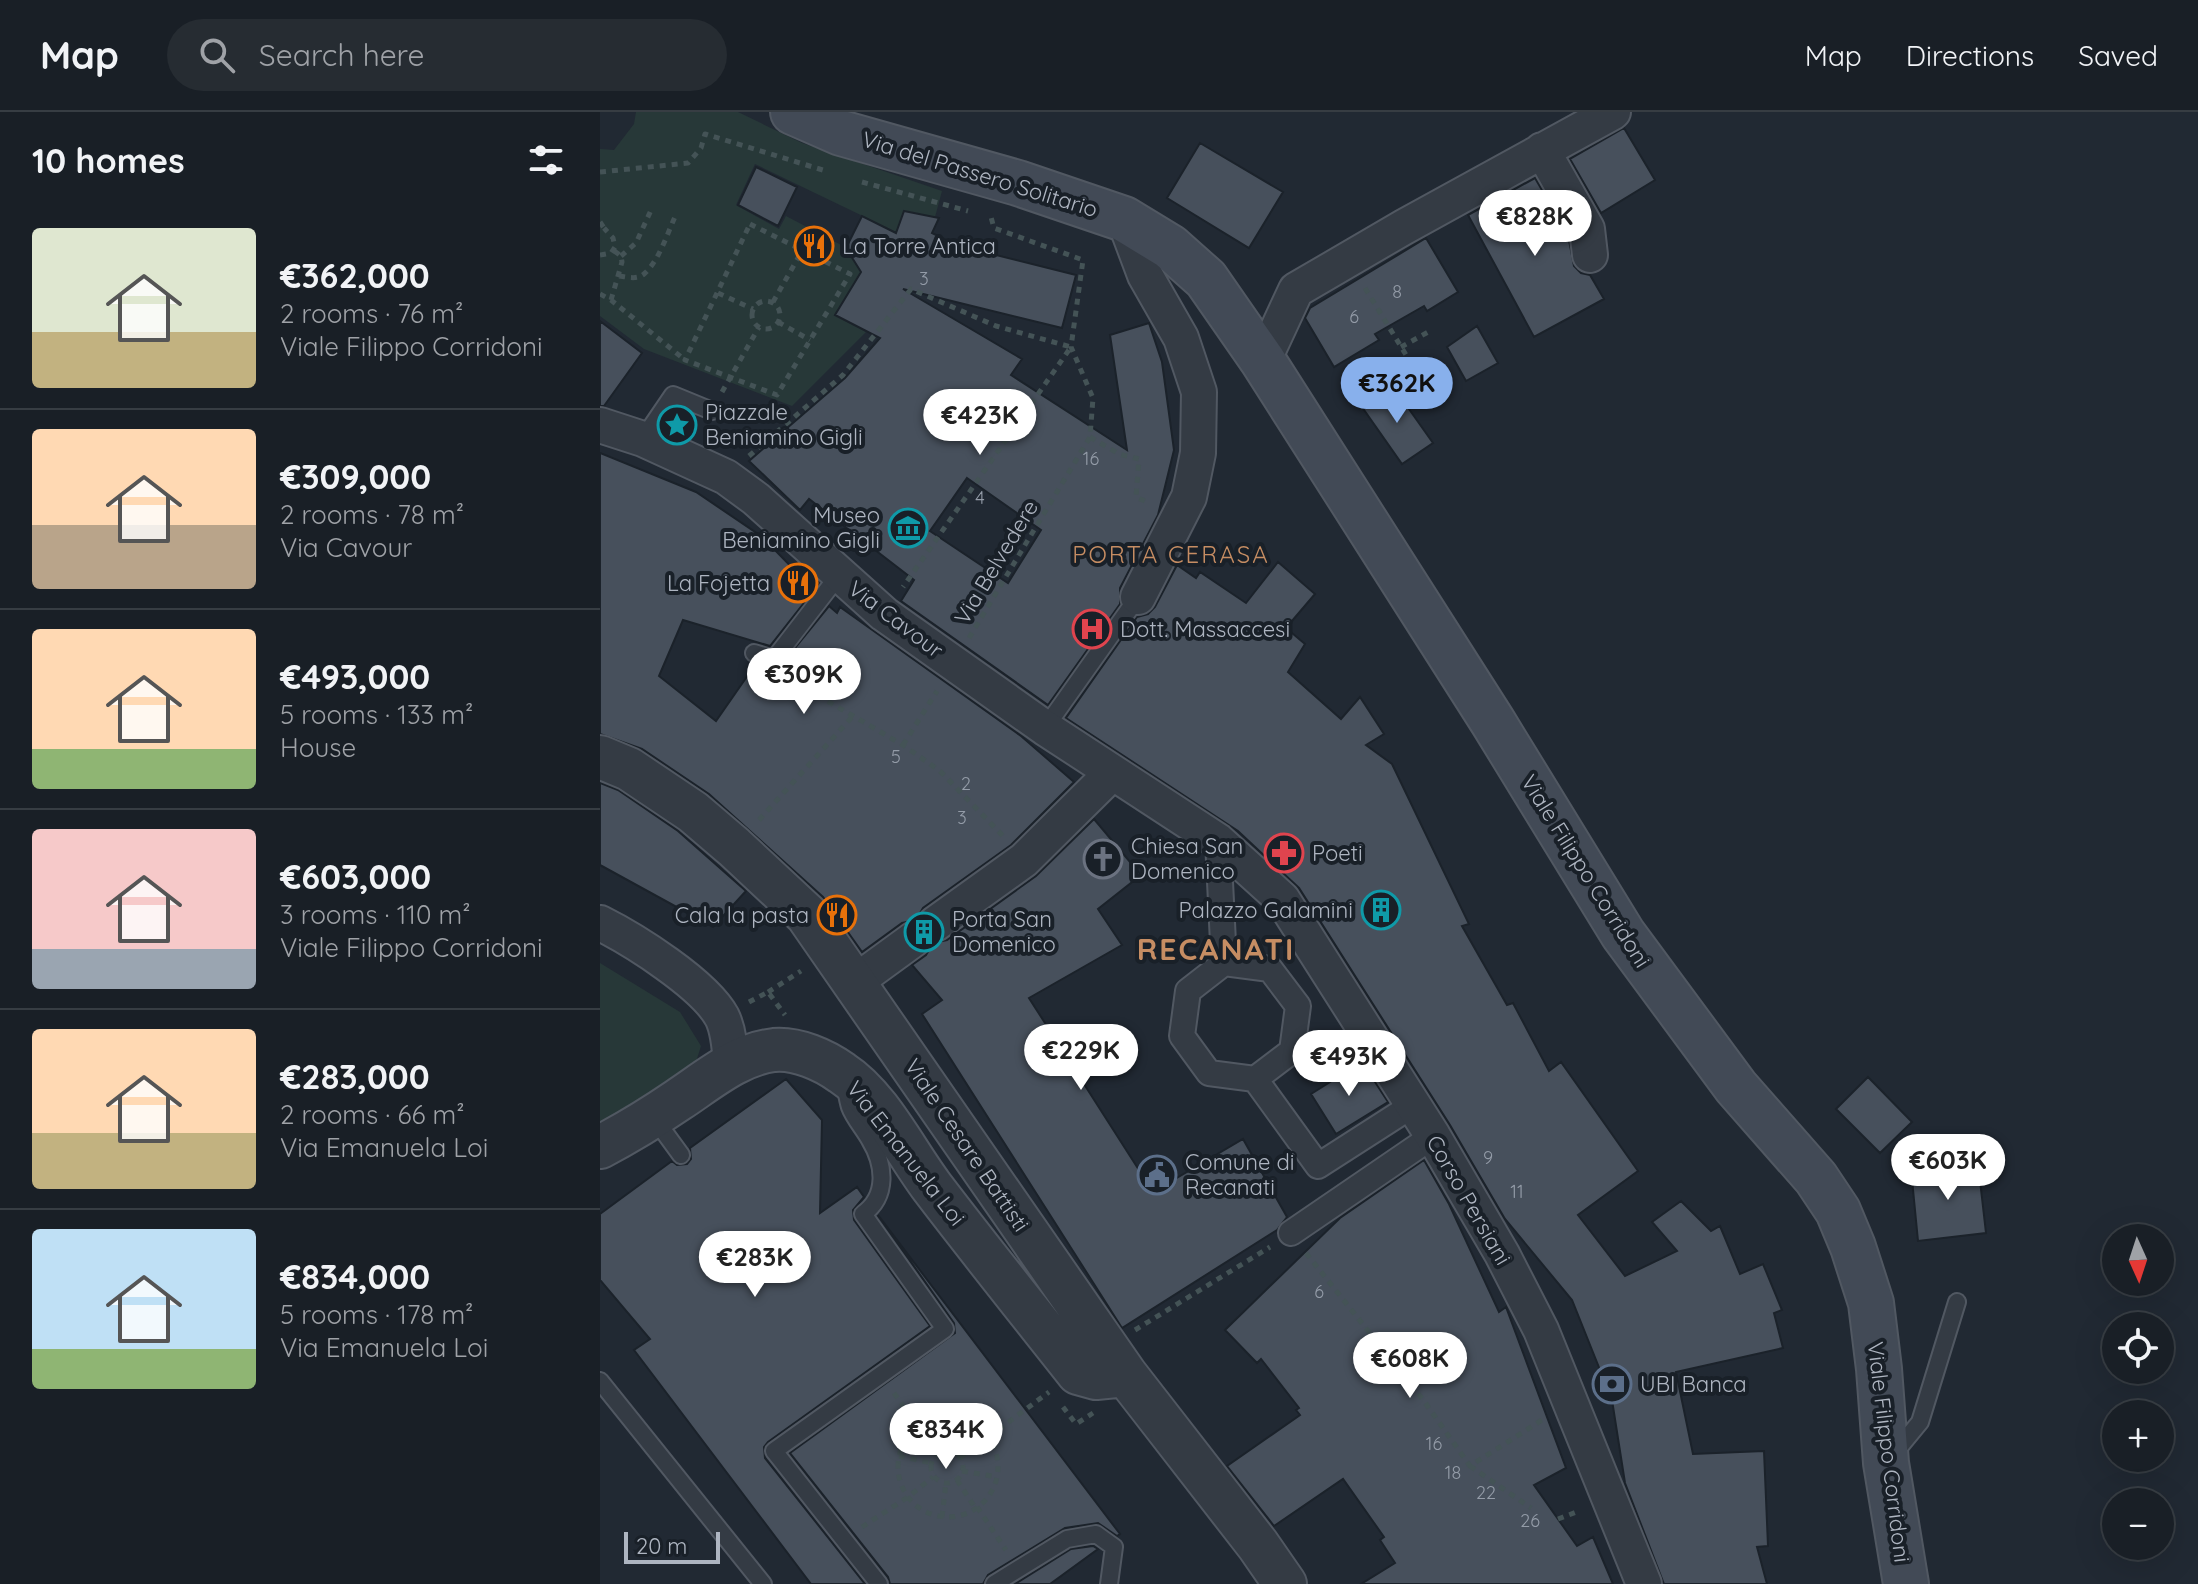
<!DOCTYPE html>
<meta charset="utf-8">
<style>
:root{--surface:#191f26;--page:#262c32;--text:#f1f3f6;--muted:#9fa2a7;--line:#373d43;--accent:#88b0ec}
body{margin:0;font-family:Quicksand,sans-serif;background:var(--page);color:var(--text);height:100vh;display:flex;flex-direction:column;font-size:30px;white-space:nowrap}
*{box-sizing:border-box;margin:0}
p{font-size:26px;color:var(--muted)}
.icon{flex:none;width:44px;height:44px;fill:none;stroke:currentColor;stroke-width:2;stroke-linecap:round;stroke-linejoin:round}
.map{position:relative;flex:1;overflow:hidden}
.details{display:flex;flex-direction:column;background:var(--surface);width:600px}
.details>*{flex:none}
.needle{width:52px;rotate:177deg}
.buttons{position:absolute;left:1502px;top:1112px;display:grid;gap:16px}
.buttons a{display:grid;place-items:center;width:72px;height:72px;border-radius:50%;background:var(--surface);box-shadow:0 8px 32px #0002,0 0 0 2px var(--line);font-size:40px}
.scale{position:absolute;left:24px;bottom:20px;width:96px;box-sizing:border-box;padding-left:8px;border:4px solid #aeb5c1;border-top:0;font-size:22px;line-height:28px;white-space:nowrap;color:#aeb5c1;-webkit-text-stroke:6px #192028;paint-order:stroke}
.price{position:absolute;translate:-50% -68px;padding:0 18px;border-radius:28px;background:#fff;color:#222;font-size:26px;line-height:52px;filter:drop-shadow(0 2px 4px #0008)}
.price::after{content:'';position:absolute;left:50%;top:48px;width:24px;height:18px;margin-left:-12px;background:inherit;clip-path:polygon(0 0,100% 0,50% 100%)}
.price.current{background:var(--accent);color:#111}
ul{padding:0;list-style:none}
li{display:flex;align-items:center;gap:24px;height:200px;padding:0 32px}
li+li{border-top:2px solid var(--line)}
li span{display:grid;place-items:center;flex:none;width:224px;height:160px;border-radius:8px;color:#555}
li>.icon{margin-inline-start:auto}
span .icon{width:96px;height:96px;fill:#fffc;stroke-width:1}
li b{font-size:34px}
h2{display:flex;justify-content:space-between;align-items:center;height:96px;padding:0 32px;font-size:34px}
header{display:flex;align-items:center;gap:48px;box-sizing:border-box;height:112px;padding:0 40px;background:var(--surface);border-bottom:2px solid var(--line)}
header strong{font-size:38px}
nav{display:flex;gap:44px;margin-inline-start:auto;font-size:28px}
.search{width:560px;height:72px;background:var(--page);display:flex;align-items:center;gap:20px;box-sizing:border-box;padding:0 28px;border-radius:44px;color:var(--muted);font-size:30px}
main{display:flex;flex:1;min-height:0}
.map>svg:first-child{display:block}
.green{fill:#273838}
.building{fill:#47505c;stroke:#1b222a;stroke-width:2;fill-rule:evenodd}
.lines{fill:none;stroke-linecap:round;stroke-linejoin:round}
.service-casing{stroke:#515862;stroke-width:20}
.pedestrian-casing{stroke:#515862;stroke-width:28}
.minor-casing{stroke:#515862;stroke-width:38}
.tertiary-casing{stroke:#515862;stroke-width:46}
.secondary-casing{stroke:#515862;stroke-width:48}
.path{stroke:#445356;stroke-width:5;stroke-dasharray:6 6;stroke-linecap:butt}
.service{stroke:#343b44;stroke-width:16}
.pedestrian{stroke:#343b44;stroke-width:24}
.minor{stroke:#343b44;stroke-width:34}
.tertiary{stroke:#343b44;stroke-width:42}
.secondary{stroke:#424a56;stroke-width:44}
.labels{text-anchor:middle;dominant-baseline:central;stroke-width:8;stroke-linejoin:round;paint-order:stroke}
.number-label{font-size:18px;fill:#949ca8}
.street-label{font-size:22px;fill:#aeb5c1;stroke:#192028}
.poi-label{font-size:22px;fill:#aeb5c1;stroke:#192028;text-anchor:start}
.neighbourhood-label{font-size:24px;letter-spacing:2px;fill:#c68d63;stroke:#192028}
.district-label{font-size:30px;font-weight:bold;letter-spacing:2px;fill:#c68d63;stroke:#192028}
</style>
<header>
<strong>Map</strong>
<div class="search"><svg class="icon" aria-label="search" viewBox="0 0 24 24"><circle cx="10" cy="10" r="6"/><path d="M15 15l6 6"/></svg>Search here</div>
<nav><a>Map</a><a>Directions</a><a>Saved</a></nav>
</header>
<main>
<section class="details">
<h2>10 homes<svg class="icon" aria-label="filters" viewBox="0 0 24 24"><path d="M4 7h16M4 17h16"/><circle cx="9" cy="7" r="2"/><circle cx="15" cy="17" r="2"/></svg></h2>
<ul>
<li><span style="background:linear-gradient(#dfe7d0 65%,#c2b280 0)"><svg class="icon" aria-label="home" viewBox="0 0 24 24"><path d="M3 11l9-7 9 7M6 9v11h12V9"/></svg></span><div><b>€362,000</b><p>2 rooms · 76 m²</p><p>Viale Filippo Corridoni</p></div></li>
<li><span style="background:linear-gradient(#ffd9b3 60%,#b9a48a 0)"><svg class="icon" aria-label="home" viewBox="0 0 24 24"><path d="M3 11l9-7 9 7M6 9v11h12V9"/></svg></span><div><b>€309,000</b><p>2 rooms · 78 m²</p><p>Via Cavour</p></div></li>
<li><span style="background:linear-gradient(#ffd9b3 75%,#8fb573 0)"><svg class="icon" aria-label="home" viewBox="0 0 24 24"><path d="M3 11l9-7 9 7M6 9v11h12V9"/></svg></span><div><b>€493,000</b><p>5 rooms · 133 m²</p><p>House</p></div></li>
<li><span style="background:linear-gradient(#f6c9c9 75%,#9aa5b1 0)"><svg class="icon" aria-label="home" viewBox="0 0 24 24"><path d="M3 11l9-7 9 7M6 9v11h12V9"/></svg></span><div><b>€603,000</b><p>3 rooms · 110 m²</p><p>Viale Filippo Corridoni</p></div></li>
<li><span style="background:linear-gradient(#ffd9b3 65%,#c2b280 0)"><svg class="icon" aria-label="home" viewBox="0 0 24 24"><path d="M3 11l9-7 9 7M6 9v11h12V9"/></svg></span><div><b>€283,000</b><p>2 rooms · 66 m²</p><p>Via Emanuela Loi</p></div></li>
<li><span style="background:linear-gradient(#bfe0f5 75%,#8fb573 0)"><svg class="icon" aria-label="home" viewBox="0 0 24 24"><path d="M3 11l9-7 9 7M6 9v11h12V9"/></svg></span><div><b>€834,000</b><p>5 rooms · 178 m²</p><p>Via Emanuela Loi</p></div></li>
</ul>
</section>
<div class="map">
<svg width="1598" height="1472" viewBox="0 0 1598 1472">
<rect width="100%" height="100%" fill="#212933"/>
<path class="green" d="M 36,0 L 138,0 L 202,31 L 342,79 L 335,105 L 304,99 L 296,120 L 155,52 L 136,93 L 179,117 L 186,104 L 245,135 L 261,160 L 234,203 L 266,220 L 192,294 L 44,237 L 0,204 L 0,37 L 14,38 L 34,12 Z
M 0,851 L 80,900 L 101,934 L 92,962 L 0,1024 Z"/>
<path class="building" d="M 1024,16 L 1055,68 L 1001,101 L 970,47 Z
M 600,31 L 683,80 L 649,136 L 567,86 Z
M 156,55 L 197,75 L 178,114 L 138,93 Z
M 935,66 L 968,123 L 974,154 L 981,161 L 990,163 L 1004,187 L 934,225 L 868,103 Z
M 304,99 L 339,106 L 332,121 L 356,133 L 476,163 L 462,216 L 303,177 L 422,247 L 411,263 L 527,338 L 510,223 L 549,211 L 562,250 L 574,338 L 558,403 L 520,476 L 520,492 L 448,593 L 301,489 L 314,468 L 209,387 L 200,398 L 149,349 L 245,266 L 280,226 L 235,203 L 261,160 L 246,136 L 262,104 L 296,121 ZM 367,366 L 441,418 L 408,471 L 330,419 Z
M 826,126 L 858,180 L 827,199 L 824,194 L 775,222 L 779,228 L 734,255 L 705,206 L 710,196 Z
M 0,209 L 42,241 L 4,294 L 0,294 Z
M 877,214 L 898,251 L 866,269 L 847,235 Z
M 792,273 L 833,331 L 802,352 L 762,295 Z
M 0,341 L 96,380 L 170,430 L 169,432 L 214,478 L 170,534 L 83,508 L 59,564 L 116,609 L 155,553 L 178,557 L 229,494 L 237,501 L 240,495 L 421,624 L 474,670 L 411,733 L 323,796 L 316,808 L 302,811 L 262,840 L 223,785 L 109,682 L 42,637 L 0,622 Z
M 678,450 L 715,482 L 686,516 L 705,532 L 688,560 L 741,607 L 760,585 L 784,622 L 766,633 L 792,652 L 869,812 L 862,814 L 907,893 L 913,891 L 949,959 L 961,950 L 1038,1059 L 978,1103 L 1025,1164 L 1077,1139 L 1052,1110 L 1081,1089 L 1111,1119 L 1120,1114 L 1140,1162 L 1163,1152 L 1182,1198 L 1174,1201 L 1183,1236 L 1076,1260 L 1093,1342 L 1164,1339 L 1168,1434 L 1157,1435 L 1167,1472 L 1064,1472 L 1025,1371 L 1012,1288 L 972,1188 L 905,1107 L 850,1013 L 699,776 L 638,719 L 466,606 L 537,505 L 548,502 L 555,495 L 577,453 L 596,466 L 600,460 L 646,491 Z
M 0,671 L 18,678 L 78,719 L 146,779 L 113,815 L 0,753 Z
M 494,707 L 541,763 L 498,797 L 522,833 L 429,886 L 553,1080 L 643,1027 L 687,1105 L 677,1118 L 522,1216 L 322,902 L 342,888 L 312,853 L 326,843 L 333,831 L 347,828 L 436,764 Z
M 762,950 L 788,990 L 736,1022 L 711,982 Z
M 1268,965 L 1312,1010 L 1280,1041 L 1236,997 Z
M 186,967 L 222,1008 L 220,1101 L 257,1075 L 264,1085 L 253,1098 L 254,1108 L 330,1214 L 168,1330 L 164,1335 L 165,1346 L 265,1472 L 211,1472 L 34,1238 L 50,1227 L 0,1168 L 0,1102 L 72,1049 L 77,1053 L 87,1052 L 91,1047 L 90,1036 Z
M 824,1048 L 849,1092 L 899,1200 L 906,1195 L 966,1356 L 934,1373 L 977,1434 L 993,1425 L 1013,1472 L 761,1472 L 795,1451 L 780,1428 L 784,1425 L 743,1367 L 674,1414 L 627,1354 L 700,1303 L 696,1298 L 699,1296 L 661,1247 L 657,1251 L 625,1218 L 740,1106 Z
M 1378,1051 L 1386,1121 L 1318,1129 L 1311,1057 Z
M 278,1103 L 520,1422 L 517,1424 L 498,1411 L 465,1416 L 388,1463 L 383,1472 L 290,1472 L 288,1465 L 190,1341 L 355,1221 L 354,1211 Z
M 493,1434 L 498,1437 L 450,1472 L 415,1472 L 471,1437 Z"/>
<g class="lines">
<g class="service-casing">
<path id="service" d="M 43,327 L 73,283 L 112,299
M 154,541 L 174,547 L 239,463
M 445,616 L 538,485
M 246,976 C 247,982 248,989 250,995 C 254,1006 264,1017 270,1028 C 285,1053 288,1084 263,1102 L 345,1217 L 174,1339 L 279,1472
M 54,1006 L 81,1043
M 0,1269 L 163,1472
M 1292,1344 L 1320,1310 L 1357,1190
M 394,1472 L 467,1427 L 496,1422 L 514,1435 L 509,1472"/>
</g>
<g class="pedestrian-casing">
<path id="pedestrian" d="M 618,729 L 624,851
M 624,851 L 670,857 L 698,894 L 692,939 L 655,967 L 609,961 L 582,924 L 588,879 Z
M 655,967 L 718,1054 L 813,993
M 691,1121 L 833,1024"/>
</g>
<g class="minor-casing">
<path id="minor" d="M 942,38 L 987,117 L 990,143
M 524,107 L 545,163 L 581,226 L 599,280 L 598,341 L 589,385 L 538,485
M 663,249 L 696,178 L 804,115 L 1013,0
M 0,313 L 43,327 L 126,365 L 156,387 L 284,502 L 445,616 L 618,729 L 682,787 L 833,1024 L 902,1142 L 941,1218 L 1044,1472
M 0,811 C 34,828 104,872 122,905 C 129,919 130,938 131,953
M 335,812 L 424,748 L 512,661
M 255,870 L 314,827"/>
</g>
<g class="tertiary-casing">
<path id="tertiary" d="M 0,645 L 29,657 L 93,700 L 134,735 L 207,803 L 526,1263 L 658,1433 L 685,1472
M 0,1035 C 27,1021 53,1005 78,988 C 107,969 138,942 174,938 C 197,936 224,948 242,961 C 279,985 305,1039 332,1075 C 380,1138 429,1199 478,1261 L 496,1266 L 526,1263"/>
</g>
<g class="secondary-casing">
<path id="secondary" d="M 193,0 L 241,21 L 418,71 L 524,107 L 570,135 L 606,167 L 663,249 L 893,610 L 1023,822 L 1136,975 L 1216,1066 L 1238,1099 L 1253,1135 L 1271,1191 L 1279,1257 L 1286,1351 L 1306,1472"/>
</g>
<path class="path" d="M 0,60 L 88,51 L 101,36 L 105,22 L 226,59
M 262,70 L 368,99
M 0,110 L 4,116 L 0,118
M 150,112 L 250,162 L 177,283 L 85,248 Z
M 0,143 L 11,141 L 15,135 L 13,126 L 4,116
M 21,144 L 36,131 L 52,96
M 19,164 C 28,165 37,168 44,162 C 59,149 67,122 75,105
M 765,176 L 811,251 L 809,260
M 118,181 L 153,197
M 0,182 L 11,188 L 85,248
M 11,188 L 22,150 L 21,144 L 13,138
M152 203a14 14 0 1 1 28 0a14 14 0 1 1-28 0Z
M 173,190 L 202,139
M 178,210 L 210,228
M 801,235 L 830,219
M 122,280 L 159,215
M 490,325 L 519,342 L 539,347 L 536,385 L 549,391
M 149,344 L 243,263 L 311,177 L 396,214 L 471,235 L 303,475
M 369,526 L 490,325 L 493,286 L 471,235 L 483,148 L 394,116 L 391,105
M 190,560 L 224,587 L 303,633 L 340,659 L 403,724
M 303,633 L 337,579
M 159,708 L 252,605
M 168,880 L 201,859
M 149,890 L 168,880 L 185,903
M 706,1141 L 824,1289 L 870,1354 L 942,1308
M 535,1218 L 670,1135
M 294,1281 L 337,1342
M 463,1295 L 476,1312 L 493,1301
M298 1355a50 50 0 1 1 100 0a50 50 0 1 1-100 0Z
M331 1355a16 16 0 1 1 32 0a16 16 0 1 1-32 0Z
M 351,1339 L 353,1306
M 299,1344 L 331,1351
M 360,1346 L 449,1280
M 870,1354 L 931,1396
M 362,1359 L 397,1365
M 357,1368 L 376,1397
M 377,1395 L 406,1438
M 342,1405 L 346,1371
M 958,1407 L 979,1399
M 262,1415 L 308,1385 L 333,1365"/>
<use href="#service" class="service"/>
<use href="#pedestrian" class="pedestrian"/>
<use href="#minor" class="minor"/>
<use href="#tertiary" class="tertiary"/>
<use href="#secondary" class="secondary"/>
</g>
<defs>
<g id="restaurant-ring" transform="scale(2)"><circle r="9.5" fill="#192028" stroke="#e8710a" stroke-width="1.5"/><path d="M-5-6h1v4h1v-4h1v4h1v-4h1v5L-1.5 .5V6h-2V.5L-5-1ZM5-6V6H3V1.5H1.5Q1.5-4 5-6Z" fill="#e8710a"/></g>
<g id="sight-ring" transform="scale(2)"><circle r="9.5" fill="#192028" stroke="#0f9aa8" stroke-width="1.5"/><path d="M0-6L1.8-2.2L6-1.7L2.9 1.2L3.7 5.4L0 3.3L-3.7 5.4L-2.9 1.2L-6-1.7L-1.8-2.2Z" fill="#0f9aa8"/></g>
<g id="museum-ring" transform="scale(2)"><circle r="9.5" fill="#192028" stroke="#0f9aa8" stroke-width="1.5"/><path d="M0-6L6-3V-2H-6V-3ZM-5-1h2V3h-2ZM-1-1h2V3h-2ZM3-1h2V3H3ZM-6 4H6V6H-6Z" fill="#0f9aa8"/></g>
<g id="hospital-ring" transform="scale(2)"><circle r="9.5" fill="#192028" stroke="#e0444e" stroke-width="1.5"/><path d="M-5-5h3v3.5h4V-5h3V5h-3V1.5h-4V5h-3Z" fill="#e0444e"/></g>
<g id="pharmacy-ring" transform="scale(2)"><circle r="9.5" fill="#192028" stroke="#e0444e" stroke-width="1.5"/><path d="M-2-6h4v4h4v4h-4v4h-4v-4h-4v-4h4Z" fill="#e0444e"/></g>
<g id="church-ring" transform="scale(2)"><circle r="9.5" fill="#192028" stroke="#6b7280" stroke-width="1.5"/><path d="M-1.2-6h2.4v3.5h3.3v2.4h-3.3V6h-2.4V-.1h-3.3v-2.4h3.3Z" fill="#6b7280"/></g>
<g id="building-ring" transform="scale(2)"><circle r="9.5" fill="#192028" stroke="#0f9aa8" stroke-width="1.5"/><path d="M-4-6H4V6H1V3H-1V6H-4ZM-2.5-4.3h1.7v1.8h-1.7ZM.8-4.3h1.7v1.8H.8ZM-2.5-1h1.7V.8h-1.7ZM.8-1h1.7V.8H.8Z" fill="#0f9aa8"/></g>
<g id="civic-ring" transform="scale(2)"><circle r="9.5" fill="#192028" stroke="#5c6f8a" stroke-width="1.5"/><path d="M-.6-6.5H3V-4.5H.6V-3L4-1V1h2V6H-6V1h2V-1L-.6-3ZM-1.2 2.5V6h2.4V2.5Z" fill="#5c6f8a"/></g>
<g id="bank-ring" transform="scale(2)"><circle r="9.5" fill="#192028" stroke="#5c6f8a" stroke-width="1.5"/><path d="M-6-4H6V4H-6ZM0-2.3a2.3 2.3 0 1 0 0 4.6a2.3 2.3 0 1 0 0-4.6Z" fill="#5c6f8a"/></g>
</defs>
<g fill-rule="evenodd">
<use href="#restaurant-ring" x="214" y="134"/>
<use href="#sight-ring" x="77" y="313"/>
<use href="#museum-ring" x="308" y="416"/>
<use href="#restaurant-ring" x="198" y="471"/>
<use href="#hospital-ring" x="492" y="517"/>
<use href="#pharmacy-ring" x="684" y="741"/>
<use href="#church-ring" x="503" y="747"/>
<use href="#building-ring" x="781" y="798"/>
<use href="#restaurant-ring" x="237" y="803"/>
<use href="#building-ring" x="324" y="820"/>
<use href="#civic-ring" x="557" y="1063"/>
<use href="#bank-ring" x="1012" y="1272"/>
</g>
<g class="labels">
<g class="number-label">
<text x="324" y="166">3</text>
<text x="797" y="179">8</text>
<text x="754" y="204">6</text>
<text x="491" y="346">16</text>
<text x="380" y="385">4</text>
<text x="296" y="644">5</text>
<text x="366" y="671">2</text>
<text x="362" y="705">3</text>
<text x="888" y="1045">9</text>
<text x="917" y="1079">11</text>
<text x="719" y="1179">6</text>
<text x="834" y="1331">16</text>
<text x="853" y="1360">18</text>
<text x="886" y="1380">22</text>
<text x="930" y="1408">26</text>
</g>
<g class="street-label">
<text transform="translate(380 62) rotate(17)">Via del Passero Solitario</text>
<text transform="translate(396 450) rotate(-59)">Via Belvedere</text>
<text transform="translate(296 507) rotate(37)">Via Cavour</text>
<text transform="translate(986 759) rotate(58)">Viale Filippo Corridoni</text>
<text transform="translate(367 1033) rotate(56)">Viale Cesare Battisti</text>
<text transform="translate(306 1041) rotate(52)">Via Emanuela Loi</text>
<text transform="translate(869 1088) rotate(60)">Corso Persiani</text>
<text transform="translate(1289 1340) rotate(83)">Viale Filippo Corridoni</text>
</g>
<g class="poi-label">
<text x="242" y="134">La Torre Antica</text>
<text x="105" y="300">Piazzale<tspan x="105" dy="25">Beniamino Gigli</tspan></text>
<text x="280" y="403" text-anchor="end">Museo<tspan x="280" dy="25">Beniamino Gigli</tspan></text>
<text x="170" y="471" text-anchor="end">La Fojetta</text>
<text x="520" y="517">Dott. Massaccesi</text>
<text x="531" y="734">Chiesa San<tspan x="531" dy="25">Domenico</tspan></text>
<text x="712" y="741">Poeti</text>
<text x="753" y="798" text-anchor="end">Palazzo Galamini</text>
<text x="209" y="803" text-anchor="end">Cala la pasta</text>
<text x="352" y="807">Porta San<tspan x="352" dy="25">Domenico</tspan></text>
<text x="585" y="1050">Comune di<tspan x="585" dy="25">Recanati</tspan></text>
<text x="1040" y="1272">UBI Banca</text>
</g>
<g class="neighbourhood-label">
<text x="571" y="442">PORTA CERASA</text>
</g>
<g class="district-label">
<text x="616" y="837">RECANATI</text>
</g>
</g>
</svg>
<div class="buttons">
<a><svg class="needle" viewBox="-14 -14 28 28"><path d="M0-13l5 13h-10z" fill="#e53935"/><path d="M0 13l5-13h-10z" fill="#9fa2a7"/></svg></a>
<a><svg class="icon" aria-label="locate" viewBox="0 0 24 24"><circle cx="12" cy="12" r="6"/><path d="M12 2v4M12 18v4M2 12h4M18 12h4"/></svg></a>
<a>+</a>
<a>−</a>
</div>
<div class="scale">20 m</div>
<b class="price" style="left:935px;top:146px">€828K</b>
<b class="price current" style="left:797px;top:313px">€362K</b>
<b class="price" style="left:380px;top:345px">€423K</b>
<b class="price" style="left:204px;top:604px">€309K</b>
<b class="price" style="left:481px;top:980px">€229K</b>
<b class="price" style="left:749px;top:986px">€493K</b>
<b class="price" style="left:1348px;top:1090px">€603K</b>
<b class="price" style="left:155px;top:1187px">€283K</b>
<b class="price" style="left:810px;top:1288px">€608K</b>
<b class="price" style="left:346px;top:1359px">€834K</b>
</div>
</main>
